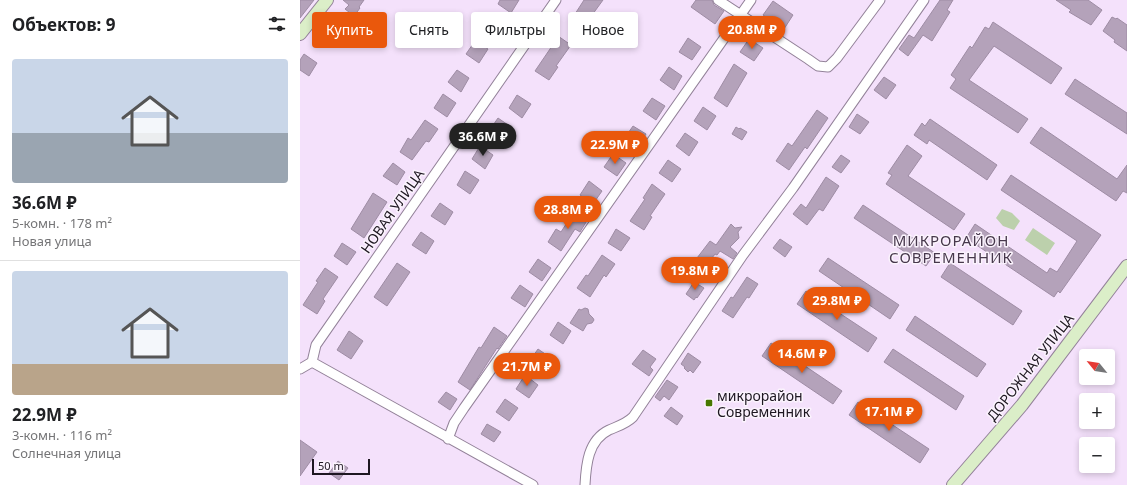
<!DOCTYPE html>
<html lang="ru">
<meta charset="utf-8">
<style>
:root{--surface:#fff;--page:#f2f2f2;--text:#202124;--muted:#757577;--line:#e0e0e0;--accent:#ea580c}
body{margin:0;font-family:"Noto Sans",sans-serif;background:var(--page);color:var(--text);height:100vh;display:flex;flex-direction:column;font-size:15px;white-space:nowrap}
*{box-sizing:border-box;margin:0}
p{font-size:13px;color:var(--muted)}
.icon{flex:none;width:22px;height:22px;fill:none;stroke:currentColor;stroke-width:2;stroke-linecap:round;stroke-linejoin:round}
.map{position:relative;flex:1;overflow:hidden}
.drawer{display:flex;flex-direction:column;background:var(--surface);width:300px}
.drawer>*{flex:none}
.hud{position:absolute;left:12px;top:12px;width:380px;height:36px;display:flex;gap:8px}
.needle{width:26px;rotate:300deg}
.fabs{position:absolute;left:779px;top:349px;display:grid;gap:8px}
.fabs a{display:grid;place-items:center;width:36px;height:36px;border-radius:4px;background:var(--surface);box-shadow:0 2px 6px #0003;font-size:20px}
.scale{position:absolute;left:12px;bottom:10px;width:58px;box-sizing:border-box;padding-left:4px;border:2px solid #1e1721;border-top:0;font-size:11px;line-height:14px;white-space:nowrap;color:#1e1721;-webkit-text-stroke:3px #fbf3fd;paint-order:stroke}
.price{position:absolute;translate:-50% -34px;padding:0 9px;border-radius:14px;background:var(--accent);color:#fff;font-size:13px;line-height:26px;filter:drop-shadow(0 1px 2px #0008)}
.price::after{content:'';position:absolute;left:50%;top:24px;width:12px;height:9px;margin-left:-6px;background:inherit;clip-path:polygon(0 0,100% 0,50% 100%)}
.price.current{background:#222;color:#fff}
ul{padding:0;list-style:none}
li{display:grid;align-content:center;gap:8px;height:212px;padding:0 12px}
li+li{border-top:1px solid var(--line)}
li span{display:grid;place-items:center;height:124px;border-radius:4px;color:#555}
li>.icon{margin-inline-start:auto}
span .icon{width:72px;height:72px;fill:#fffc;stroke-width:1}
li b{font-size:17px}
h2{display:flex;justify-content:space-between;align-items:center;height:48px;padding:0 12px;font-size:17px}
.pill{padding:0 14px;border-radius:4px;background:var(--surface);box-shadow:0 2px 6px #0003;font-size:14px;line-height:36px}
.pill.current{background:var(--accent);color:#fff}
main{display:flex;flex:1;min-height:0}
.map>svg:first-child{display:block}
.green{fill:#bcd0ac}
.building{fill:#b4a2ba;stroke:#9e8ca4}
.lines{fill:none;stroke-linecap:round;stroke-linejoin:round}
.street-casing{stroke:#938299;stroke-width:11}
.secondary-casing{stroke:#938299;stroke-width:14}
.street{stroke:#fff;stroke-width:9}
.secondary{stroke:#dbeec8;stroke-width:12}
.poi-dot{fill:#477800;stroke:#fbf3fd;stroke-width:1.5}
.labels{text-anchor:middle;dominant-baseline:central;stroke-width:3;stroke-linejoin:round;paint-order:stroke}
.street-label{font-size:14px;fill:#1e1721;stroke:#fbf3fd}
.poi-label{font-size:14px;fill:#1e1721;stroke:#fbf3fd;text-anchor:start}
.neighbourhood-label{font-size:15px;letter-spacing:1px;fill:#47384c;stroke:#fbf3fd}
</style>
<main>
<section class="drawer">
<h2>Объектов: 9<svg class="icon" aria-label="filters" viewBox="0 0 24 24"><path d="M4 7h16M4 17h16"/><circle cx="9" cy="7" r="2"/><circle cx="15" cy="17" r="2"/></svg></h2>
<ul>
<li><span style="background:linear-gradient(#c9d6e8 60%,#9aa5b1 0)"><svg class="icon" aria-label="home" viewBox="0 0 24 24"><path d="M3 11l9-7 9 7M6 9v11h12V9"/></svg></span><div><b>36.6M ₽</b><p>5-комн. · 178 m²</p><p>Новая улица</p></div></li>
<li><span style="background:linear-gradient(#c9d6e8 75%,#b9a48a 0)"><svg class="icon" aria-label="home" viewBox="0 0 24 24"><path d="M3 11l9-7 9 7M6 9v11h12V9"/></svg></span><div><b>22.9M ₽</b><p>3-комн. · 116 m²</p><p>Солнечная улица</p></div></li>
</ul>
</section>
<div class="map">
<svg width="827" height="485" viewBox="0 0 827 485">
<rect width="100%" height="100%" fill="#f4e1fb"/>
<path class="green" d="M 702,209 L 712,213 L 720,221 L 714,230 L 703,226 L 696,218 Z
M 733,228 L 755,243 L 747,255 L 725,240 Z"/>
<path class="building" d="M 0,0 L 14,0 L 0,18 Z
M 43,0 L 64,0 L 59,7 L 60,8 L 54,16 L 45,9 L 49,5 Z
M 200,0 L 219,0 L 211,13 L 198,4 Z
M 284,0 L 303,0 L 287,22 L 275,14 Z
M 396,0 L 412,0 L 414,5 L 424,11 L 415,24 L 391,7 Z
M 640,0 L 653,0 L 647,10 L 650,12 L 632,41 L 623,35 L 608,56 L 599,49 L 609,35 L 614,38 Z
M 756,0 L 788,0 L 802,10 L 791,25 L 769,12 L 771,10 Z
M 473,1 L 493,15 L 484,29 L 463,15 Z
M 31,17 L 41,25 L 31,39 L 19,30 L 23,25 L 25,26 Z
M 812,17 L 816,19 L 817,18 L 827,25 L 827,51 L 814,42 L 815,40 L 803,31 Z
M 192,18 L 205,27 L 196,40 L 183,31 Z
M 693,22 L 762,68 L 751,84 L 694,46 L 669,80 L 728,119 L 718,133 L 650,88 L 656,79 L 651,75 L 670,46 L 672,48 L 685,27 L 689,29 Z
M 258,36 L 271,45 L 256,66 L 258,67 L 249,80 L 235,71 L 250,49 Z
M 388,38 L 401,47 L 392,60 L 379,52 Z
M 449,39 L 463,48 L 454,61 L 440,52 Z
M 175,41 L 188,49 L 179,63 L 166,54 Z
M 4,54 L 17,63 L 9,76 L 0,70 L 0,60 Z
M 434,64 L 447,73 L 427,107 L 414,98 Z
M 369,67 L 382,76 L 374,90 L 360,80 Z
M 157,70 L 169,78 L 161,92 L 148,82 Z
M 584,77 L 596,85 L 586,99 L 574,90 Z
M 775,79 L 827,113 L 827,134 L 765,94 Z
M 143,94 L 156,103 L 147,117 L 134,108 Z
M 217,95 L 231,104 L 222,118 L 209,108 Z
M 352,98 L 365,106 L 356,120 L 343,111 Z
M 403,107 L 416,116 L 407,130 L 394,121 Z
M 517,110 L 528,118 L 507,149 L 505,147 L 489,170 L 476,161 L 488,143 L 492,146 Z
M 557,114 L 569,122 L 560,134 L 549,127 Z
M 198,118 L 211,127 L 202,140 L 189,131 Z
M 630,119 L 697,165 L 687,180 L 629,140 L 627,144 L 614,135 L 622,123 L 625,126 Z
M 125,120 L 138,129 L 129,142 L 126,141 L 112,160 L 100,152 L 108,138 L 111,140 Z
M 333,126 L 346,134 L 338,148 L 324,139 Z
M 436,127 L 439,129 L 440,128 L 447,132 L 442,140 L 432,134 Z
M 741,127 L 817,179 L 827,165 L 827,193 L 823,191 L 816,201 L 730,143 Z
M 385,133 L 398,142 L 389,156 L 376,146 Z
M 607,145 L 622,156 L 608,176 L 665,214 L 654,230 L 586,184 L 592,175 L 588,173 Z
M 180,146 L 193,155 L 185,169 L 172,159 Z
M 313,154 L 326,163 L 317,176 L 304,167 Z
M 541,155 L 550,161 L 541,173 L 532,167 Z
M 368,160 L 381,169 L 372,182 L 359,173 Z
M 93,163 L 105,172 L 97,185 L 83,176 Z
M 165,171 L 179,180 L 170,194 L 157,185 Z
M 711,175 L 801,235 L 760,293 L 758,291 L 754,297 L 666,238 L 675,224 L 747,273 L 750,268 L 757,272 L 777,241 L 701,190 Z
M 526,177 L 539,186 L 523,211 L 519,209 L 507,225 L 493,214 L 501,204 L 506,208 Z
M 289,181 L 302,191 L 293,204 L 280,195 Z
M 352,184 L 365,194 L 350,216 L 352,217 L 344,230 L 330,221 L 345,199 L 343,198 Z
M 73,193 L 87,202 L 64,238 L 51,229 Z
M 140,203 L 153,212 L 145,225 L 131,216 Z
M 563,205 L 635,253 L 626,266 L 554,218 Z
M 275,210 L 288,219 L 280,232 L 275,229 L 261,251 L 248,242 L 256,229 L 261,232 Z
M 431,224 L 435,228 L 442,227 L 438,232 L 439,238 L 430,247 L 437,253 L 433,259 L 420,251 L 417,255 L 415,254 L 405,267 L 400,263 L 401,261 L 397,258 L 410,241 L 416,245 Z
M 316,229 L 330,238 L 321,251 L 308,243 Z
M 121,232 L 134,241 L 126,254 L 112,245 Z
M 480,239 L 492,247 L 485,257 L 473,248 Z
M 42,243 L 56,252 L 47,265 L 34,256 Z
M 302,255 L 315,264 L 306,277 L 304,275 L 290,297 L 277,288 L 286,275 L 288,276 Z
M 528,258 L 599,305 L 590,319 L 519,271 Z
M 238,259 L 251,268 L 242,281 L 229,272 Z
M 97,263 L 110,272 L 87,306 L 74,297 Z
M 650,263 L 722,311 L 713,325 L 641,277 Z
M 25,268 L 38,277 L 23,299 L 25,301 L 17,314 L 3,305 L 18,282 L 16,281 Z
M 447,277 L 458,284 L 449,298 L 447,297 L 433,318 L 422,311 L 431,297 L 433,298 Z
M 394,282 L 404,288 L 397,298 L 396,297 L 394,300 L 386,294 Z
M 220,285 L 233,294 L 225,307 L 211,298 Z
M 506,291 L 577,338 L 568,352 L 497,304 Z
M 285,308 L 288,309 L 289,314 L 293,318 L 294,320 L 292,323 L 287,324 L 283,331 L 270,323 L 279,309 L 281,310 Z
M 615,316 L 686,364 L 677,377 L 606,330 Z
M 258,322 L 271,331 L 263,344 L 250,335 Z
M 194,327 L 207,336 L 198,349 L 197,348 L 170,390 L 158,382 L 179,347 L 181,348 Z
M 49,331 L 63,341 L 51,359 L 37,350 Z
M 471,343 L 542,391 L 533,404 L 462,356 Z
M 238,349 L 251,358 L 242,371 L 229,362 Z
M 593,349 L 664,396 L 656,410 L 584,362 Z
M 343,350 L 356,359 L 350,367 L 353,370 L 349,376 L 332,364 Z
M 388,353 L 401,362 L 393,373 L 390,370 L 388,372 L 384,368 L 385,367 L 381,364 Z
M 225,375 L 238,385 L 229,398 L 216,389 Z
M 367,380 L 378,387 L 369,400 L 364,396 L 360,401 L 355,397 Z
M 146,392 L 157,399 L 150,410 L 138,402 Z
M 205,399 L 218,408 L 209,421 L 196,412 Z
M 558,402 L 629,449 L 620,463 L 549,415 Z
M 371,407 L 383,416 L 377,425 L 364,416 Z
M 187,424 L 201,432 L 194,442 L 181,434 Z
M 0,440 L 17,452 L 0,476 Z
M 38,461 L 48,468 L 39,480 L 29,473 Z"/>
<g class="lines">
<g class="street-casing">
<path id="street" d="M 418,0 L 508,59 L 518,66 L 528,67 L 537,58 L 580,0
M 12,362 L 16,345 L 256,0
M 12,362 L 233,485
M 0,369 L 12,362
M 148,439 L 154,423 L 164,408 L 451,0
M 285,485 C 286,465 288,440 309,430 C 318,426 326,424 333,417 L 443,255 L 493,188 L 624,0"/>
</g>
<g class="secondary-casing">
<path id="secondary" d="M 0,34 L 27,0
M 653,485 L 722,405 L 827,266"/>
</g>
<use href="#street" class="street"/>
<use href="#secondary" class="secondary"/>
</g>
<rect class="poi-dot" x="405" y="399" width="8" height="8" rx="2"/>
<g class="labels">
<g class="street-label">
<text transform="translate(92 211) rotate(-55)">НОВАЯ УЛИЦА</text>
<text transform="translate(730 367) rotate(-52)">ДОРОЖНАЯ УЛИЦА</text>
</g>
<g class="poi-label">
<text x="417" y="395">микрорайон<tspan x="417" dy="16">Современник</tspan></text>
</g>
<g class="neighbourhood-label">
<text x="651" y="240">МИКРОРАЙОН<tspan x="651" dy="17">СОВРЕМЕННИК</tspan></text>
</g>
</g>
</svg>
<div class="fabs">
<a><svg class="needle" viewBox="-14 -14 28 28"><path d="M0-13l5 13h-10z" fill="#e53935"/><path d="M0 13l5-13h-10z" fill="#757577"/></svg></a>
<a>+</a>
<a>−</a>
</div>
<div class="scale">50 m</div>
<b class="price" style="left:452px;top:50px">20.8M ₽</b>
<b class="price current" style="left:183px;top:157px">36.6M ₽</b>
<b class="price" style="left:315px;top:165px">22.9M ₽</b>
<b class="price" style="left:268px;top:230px">28.8M ₽</b>
<b class="price" style="left:395px;top:291px">19.8M ₽</b>
<b class="price" style="left:537px;top:321px">29.8M ₽</b>
<b class="price" style="left:502px;top:374px">14.6M ₽</b>
<b class="price" style="left:227px;top:387px">21.7M ₽</b>
<b class="price" style="left:589px;top:432px">17.1M ₽</b>
<div class="hud">
<a class="pill current">Купить</a>
<a class="pill">Снять</a>
<a class="pill">Фильтры</a>
<a class="pill">Новое</a>
</div>
</div>
</main>
